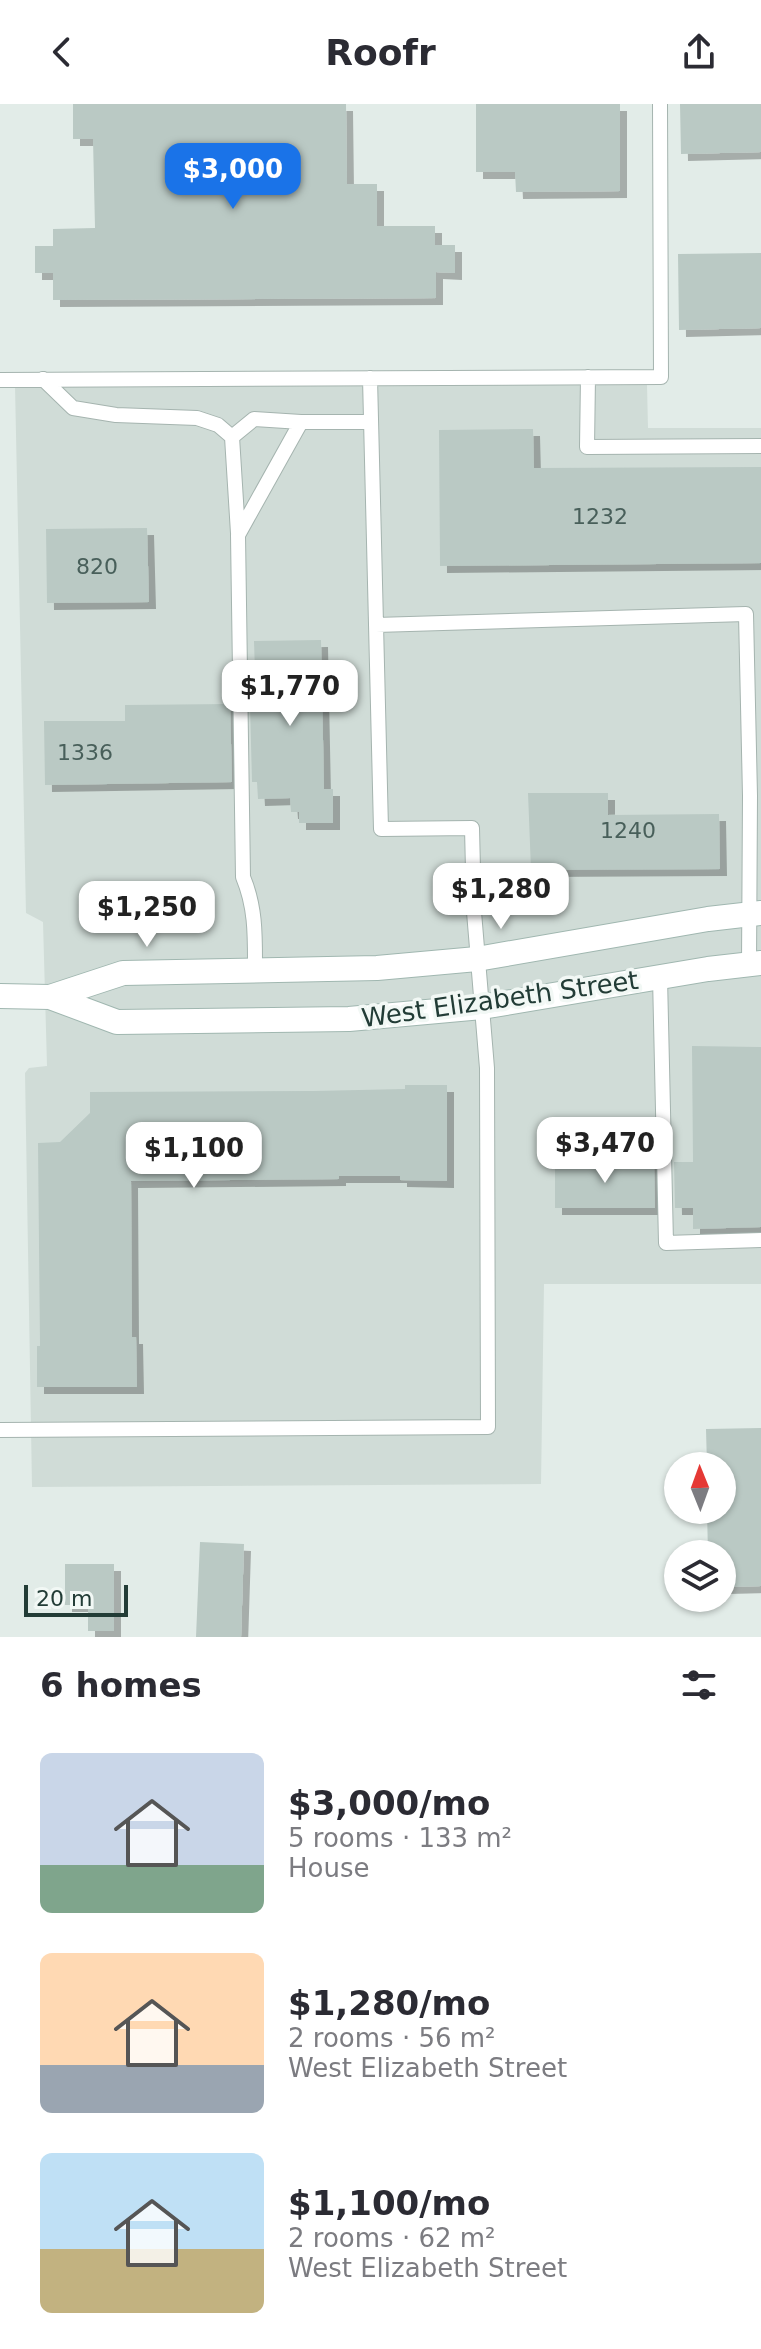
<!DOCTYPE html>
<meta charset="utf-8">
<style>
:root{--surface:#fff;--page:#f2f2f3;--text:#2b2b33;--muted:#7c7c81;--accent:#1a73e8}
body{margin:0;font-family:"DejaVu Sans",sans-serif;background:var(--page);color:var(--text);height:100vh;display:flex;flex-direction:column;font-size:30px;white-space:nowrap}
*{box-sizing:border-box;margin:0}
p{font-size:26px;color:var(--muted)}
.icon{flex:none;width:44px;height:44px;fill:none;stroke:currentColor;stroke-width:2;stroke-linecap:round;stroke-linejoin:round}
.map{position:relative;height:1533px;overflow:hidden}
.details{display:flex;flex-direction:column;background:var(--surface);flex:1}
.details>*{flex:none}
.needle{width:52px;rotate:359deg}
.tools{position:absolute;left:664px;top:1348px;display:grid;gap:16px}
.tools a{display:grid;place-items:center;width:72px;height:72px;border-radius:50%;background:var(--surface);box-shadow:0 2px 6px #0004;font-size:40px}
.scale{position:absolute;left:24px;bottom:20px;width:104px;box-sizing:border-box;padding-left:8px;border:4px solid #223c36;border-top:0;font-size:22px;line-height:28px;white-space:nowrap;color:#223c36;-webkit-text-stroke:6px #f2f8f5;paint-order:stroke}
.price{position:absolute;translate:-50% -68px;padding:0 18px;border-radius:16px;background:#fff;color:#222;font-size:26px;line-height:52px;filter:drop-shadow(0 2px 4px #0008)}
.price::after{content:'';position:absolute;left:50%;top:48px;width:24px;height:18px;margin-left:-12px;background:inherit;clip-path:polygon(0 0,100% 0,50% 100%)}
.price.active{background:var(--accent);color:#fff}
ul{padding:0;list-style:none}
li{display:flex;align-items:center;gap:24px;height:200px;padding:0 40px}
li span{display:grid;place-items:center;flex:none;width:224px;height:160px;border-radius:12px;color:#555}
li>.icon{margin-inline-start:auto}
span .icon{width:96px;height:96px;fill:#fffc;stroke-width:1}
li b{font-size:34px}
h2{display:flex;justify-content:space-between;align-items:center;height:96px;padding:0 40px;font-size:34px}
header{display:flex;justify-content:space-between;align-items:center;height:104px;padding:0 40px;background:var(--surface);font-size:36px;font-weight:700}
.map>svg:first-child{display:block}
.built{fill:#d0dcd7}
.building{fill:#bac9c4;filter:url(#shadow)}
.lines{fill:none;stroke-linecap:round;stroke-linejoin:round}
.lane-casing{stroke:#a5b4af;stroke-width:16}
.secondary-casing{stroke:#a0b7b0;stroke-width:26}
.lane{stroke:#fff;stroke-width:14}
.secondary{stroke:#fff;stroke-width:24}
.labels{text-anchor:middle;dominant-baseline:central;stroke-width:7;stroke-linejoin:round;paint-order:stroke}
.number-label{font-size:22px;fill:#485f5a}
.street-label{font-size:26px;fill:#223c36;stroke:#f2f8f5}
</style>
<header><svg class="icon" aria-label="back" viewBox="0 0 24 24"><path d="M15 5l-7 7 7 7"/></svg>Roofr<svg class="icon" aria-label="share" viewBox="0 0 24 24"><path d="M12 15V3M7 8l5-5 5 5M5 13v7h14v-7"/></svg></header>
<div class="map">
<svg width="761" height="1533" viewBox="0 0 761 1533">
<defs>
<filter id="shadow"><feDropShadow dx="7" dy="7" stdDeviation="0" flood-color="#0004"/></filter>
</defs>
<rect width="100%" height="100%" fill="#e2ece8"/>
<path class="built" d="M 647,281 L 648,324 L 761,324 L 761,1180 L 544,1180 L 541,1380 L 32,1383 L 25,969 L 29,964 L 47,962 L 43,818 L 26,809 L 15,282 Z"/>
<path class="building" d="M 73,0 L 346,0 L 347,80 L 377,80 L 377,122 L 435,122 L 435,141 L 455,141 L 455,169 L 436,168 L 436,194 L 53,196 L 53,169 L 35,169 L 35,142 L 53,142 L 53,125 L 95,124 L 93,35 L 73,35 Z
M 476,0 L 620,0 L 620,87 L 516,88 L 515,68 L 476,68 Z
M 680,0 L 761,0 L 761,48 L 681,50 Z
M 761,149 L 761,224 L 679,226 L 678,150 Z
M 533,325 L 534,364 L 761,363 L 761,459 L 440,462 L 439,326 Z
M 147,424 L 149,498 L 47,499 L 46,425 Z
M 321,536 L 324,685 L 333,685 L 333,719 L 299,719 L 299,708 L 291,708 L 290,694 L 258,695 L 257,678 L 252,678 L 250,600 L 256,600 L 254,537 Z
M 230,600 L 232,678 L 45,681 L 44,617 L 125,617 L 125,601 Z
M 528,689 L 608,689 L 608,711 L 719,710 L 720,765 L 531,766 Z
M 692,942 L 761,943 L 761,1123 L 693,1125 L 693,1104 L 675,1104 L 674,1058 L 693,1058 Z
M 405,981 L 447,981 L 447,1077 L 400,1076 L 400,1072 L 339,1072 L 339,1075 L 131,1077 L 132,1233 L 136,1233 L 137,1283 L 37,1283 L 37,1242 L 40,1242 L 38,1039 L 60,1038 L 90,1009 L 90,988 L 313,987 L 405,985 Z
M 654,1058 L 655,1104 L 555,1104 L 555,1059 Z
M 761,1324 L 761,1482 L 722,1483 L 722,1450 L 708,1450 L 707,1406 L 722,1406 L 722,1362 L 707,1362 L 706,1325 Z
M 200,1438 L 244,1440 L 241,1533 L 196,1533 Z
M 65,1460 L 114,1460 L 114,1527 L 88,1527 L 88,1501 L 65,1501 Z"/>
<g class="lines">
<g class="lane-casing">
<path id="lane" d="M 588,273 L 587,343 L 761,342
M 43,275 L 73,304 L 116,311 L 197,314 L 218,321 L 232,333
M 0,276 L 661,273 L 660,0
M 238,429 L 232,333 L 254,315 L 301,318
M 376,521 L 746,510 L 750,692 L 749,860
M 255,867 C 255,833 256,804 243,773 L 238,431 L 301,318 L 371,318
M 660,873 L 666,1139 L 761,1136
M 0,1326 L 488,1323 L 487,964 L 474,808 L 472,724 L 381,725 L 370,274"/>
</g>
<g class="secondary-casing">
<path id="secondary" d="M 0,892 L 50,893 L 123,869 L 377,864 L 477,855 L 708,815 L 761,809
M 50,893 L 117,918 L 349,915 L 482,903 L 708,865 L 761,859"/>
</g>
<use href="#lane" class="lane"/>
<use href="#secondary" class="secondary"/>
</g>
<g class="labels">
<g class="number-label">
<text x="600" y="412">1232</text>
<text x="97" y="462">820</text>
<text x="85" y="648">1336</text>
<text x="628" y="726">1240</text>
</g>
<g class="street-label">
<text transform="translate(500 895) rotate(-8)">West Elizabeth Street</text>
</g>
</g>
</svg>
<div class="tools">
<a><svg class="needle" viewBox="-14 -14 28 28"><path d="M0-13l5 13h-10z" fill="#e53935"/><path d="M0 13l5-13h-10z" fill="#7c7c81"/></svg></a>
<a><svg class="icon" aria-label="layers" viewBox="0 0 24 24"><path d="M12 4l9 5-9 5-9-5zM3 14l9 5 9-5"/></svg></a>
</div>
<div class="scale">20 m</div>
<b class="price active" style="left:233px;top:107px">$3,000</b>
<b class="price" style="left:290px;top:624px">$1,770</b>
<b class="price" style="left:501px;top:827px">$1,280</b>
<b class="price" style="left:147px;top:845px">$1,250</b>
<b class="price" style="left:605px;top:1081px">$3,470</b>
<b class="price" style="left:194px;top:1086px">$1,100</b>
</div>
<section class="details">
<h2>6 homes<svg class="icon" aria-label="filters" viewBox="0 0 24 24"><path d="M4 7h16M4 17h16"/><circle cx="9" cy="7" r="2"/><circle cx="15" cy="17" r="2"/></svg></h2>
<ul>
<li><span style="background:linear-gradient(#c9d6e8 70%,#7fa58c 0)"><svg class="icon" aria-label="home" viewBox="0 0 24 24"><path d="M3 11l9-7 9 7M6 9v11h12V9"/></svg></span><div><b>$3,000/mo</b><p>5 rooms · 133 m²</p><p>House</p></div></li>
<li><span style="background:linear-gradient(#ffd9b3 70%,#9aa5b1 0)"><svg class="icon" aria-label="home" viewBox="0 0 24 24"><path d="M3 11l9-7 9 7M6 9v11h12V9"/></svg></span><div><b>$1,280/mo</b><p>2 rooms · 56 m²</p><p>West Elizabeth Street</p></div></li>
<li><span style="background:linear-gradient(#bfe0f5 60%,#c2b280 0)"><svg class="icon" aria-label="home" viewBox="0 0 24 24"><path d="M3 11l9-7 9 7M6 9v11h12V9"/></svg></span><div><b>$1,100/mo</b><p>2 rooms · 62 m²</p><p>West Elizabeth Street</p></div></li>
</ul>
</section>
